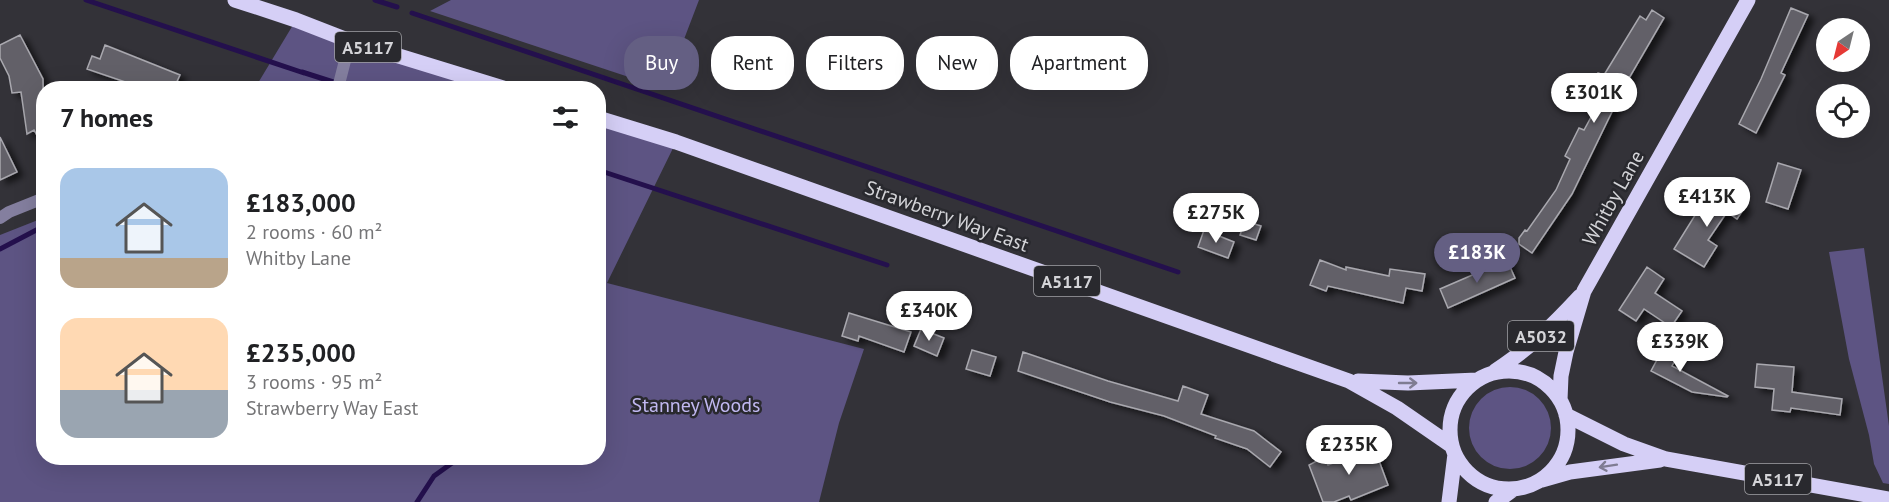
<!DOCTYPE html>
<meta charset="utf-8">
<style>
:root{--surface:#fff;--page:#f2f2f2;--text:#202124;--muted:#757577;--accent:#645f83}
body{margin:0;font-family:"PT Sans",sans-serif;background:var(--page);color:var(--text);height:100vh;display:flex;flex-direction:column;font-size:22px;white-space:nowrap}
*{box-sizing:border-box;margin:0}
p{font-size:20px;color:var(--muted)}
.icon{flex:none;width:33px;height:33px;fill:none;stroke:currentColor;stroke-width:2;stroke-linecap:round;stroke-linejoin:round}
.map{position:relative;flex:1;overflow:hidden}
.panel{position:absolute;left:36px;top:81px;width:570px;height:384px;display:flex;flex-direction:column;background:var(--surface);border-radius:24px;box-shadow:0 6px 24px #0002}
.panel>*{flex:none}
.guide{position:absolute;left:624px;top:36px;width:570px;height:54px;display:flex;gap:12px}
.needle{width:39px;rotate:215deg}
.tools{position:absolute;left:1816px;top:18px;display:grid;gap:12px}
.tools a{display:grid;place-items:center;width:54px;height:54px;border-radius:50%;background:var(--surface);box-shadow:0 6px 24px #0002;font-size:30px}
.price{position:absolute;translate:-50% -51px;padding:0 14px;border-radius:21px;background:#fff;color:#222;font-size:20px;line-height:39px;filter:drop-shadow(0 2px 3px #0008)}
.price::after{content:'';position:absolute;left:50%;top:36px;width:18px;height:14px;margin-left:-9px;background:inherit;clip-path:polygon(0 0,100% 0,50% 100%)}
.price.on{background:var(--accent);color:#fff}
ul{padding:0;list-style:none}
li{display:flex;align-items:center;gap:18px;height:150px;padding:0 24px}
li span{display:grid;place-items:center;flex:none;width:168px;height:120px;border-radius:18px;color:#555}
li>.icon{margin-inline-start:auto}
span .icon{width:72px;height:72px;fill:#fffc;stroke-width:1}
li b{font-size:26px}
h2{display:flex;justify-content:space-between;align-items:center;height:72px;padding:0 24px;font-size:26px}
.chip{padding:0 21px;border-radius:24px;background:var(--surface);box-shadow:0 6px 24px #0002;font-size:21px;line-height:54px}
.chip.on{background:var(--accent);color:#fff}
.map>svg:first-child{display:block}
.green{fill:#5d5483}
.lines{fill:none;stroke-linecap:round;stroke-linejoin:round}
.stream{stroke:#24104d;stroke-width:5}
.building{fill:#626167;stroke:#a9a8af;stroke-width:1.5;filter:url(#shadow)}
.minor{stroke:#847f9f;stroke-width:12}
.primary{stroke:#d5cff6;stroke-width:15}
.oneway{stroke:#7f7c92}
.labels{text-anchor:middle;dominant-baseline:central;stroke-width:5;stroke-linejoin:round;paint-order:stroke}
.shield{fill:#29292e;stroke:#a1a1a5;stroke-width:1.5}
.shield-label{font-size:18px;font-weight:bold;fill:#d4d4d8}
.street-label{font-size:20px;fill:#d4d4d8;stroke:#29292e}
.park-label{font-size:20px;fill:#c1b8f1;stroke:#29292e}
</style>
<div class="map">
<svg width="1889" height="502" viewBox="0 0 1889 502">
<defs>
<filter id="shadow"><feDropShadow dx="6" dy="4" stdDeviation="3" flood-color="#0009"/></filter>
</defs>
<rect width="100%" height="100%" fill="#333238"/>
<path class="green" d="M 451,0 L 699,0 L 665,89 L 430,11 Z
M 296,20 L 503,88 L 255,88 Z
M 599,118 L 676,142 L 607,283 L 864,349 L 839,423 L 819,502 L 0,502 L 0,235 L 43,218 L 44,458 L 598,458 Z
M 1864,248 L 1889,426 L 1889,484 L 1883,483 L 1874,464 L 1869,435 L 1849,359 L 1829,252 Z
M1469 428a41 41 0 1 1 82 0a41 41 0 1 1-82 0Z"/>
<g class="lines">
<path class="stream" d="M 86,0 L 304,73
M 375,0 L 397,7
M 412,13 L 1178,272
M 302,72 L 352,88
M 293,88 L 295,88
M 598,170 L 887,265
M 0,249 L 44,226
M 417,502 L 434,476 L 459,458"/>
</g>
<path class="building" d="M 1791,8 L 1808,15 L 1781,73 L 1785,75 L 1756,133 L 1739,124 L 1761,79 Z
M 1652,10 L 1664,18 L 1625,85 L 1572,194 L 1532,253 L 1519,244 L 1519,238 L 1525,230 L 1527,231 L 1556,190 L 1570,159 L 1565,156 L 1579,128 L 1584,130 L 1603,95 L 1590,90 L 1598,73 L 1604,75 L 1640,16 L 1646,20 Z
M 20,35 L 43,79 L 44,148 L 34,130 L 27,134 L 21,92 L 12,93 L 9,76 L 0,58 L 0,45 Z
M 105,45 L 180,75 L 174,88 L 143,88 L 87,69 L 92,56 L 100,59 Z
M 0,137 L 17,172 L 0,180 Z
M 1778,163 L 1801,170 L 1788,209 L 1766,202 Z
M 1719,190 L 1745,207 L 1737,219 L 1727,212 L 1708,240 L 1717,246 L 1704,267 L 1674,249 L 1702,204 L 1707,207 Z
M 1245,221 L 1261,226 L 1256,240 L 1240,235 Z
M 1204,230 L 1234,242 L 1228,258 L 1198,247 Z
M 1320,260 L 1346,270 L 1346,267 L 1389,276 L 1390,269 L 1425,274 L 1422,291 L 1406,288 L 1403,303 L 1328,286 L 1326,291 L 1310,285 Z
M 1507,260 L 1515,278 L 1448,308 L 1440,289 Z
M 1647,267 L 1664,279 L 1655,293 L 1682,311 L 1671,327 L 1644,309 L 1636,321 L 1619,310 Z
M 849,313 L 911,332 L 904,352 L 859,336 L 858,341 L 842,336 Z
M 921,329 L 944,338 L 937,356 L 914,346 Z
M 1666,343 L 1680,351 L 1672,366 L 1728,396 L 1727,397 L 1692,392 L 1651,371 Z
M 972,350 L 996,357 L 990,376 L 966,369 Z
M 1023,352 L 1108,381 L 1178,401 L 1183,386 L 1208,395 L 1201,414 L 1254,431 L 1281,452 L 1270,467 L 1247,449 L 1215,438 L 1216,436 L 1164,416 L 1110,402 L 1018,371 Z
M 1757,364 L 1794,367 L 1792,392 L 1842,399 L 1840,415 L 1791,408 L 1790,412 L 1772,410 L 1774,389 L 1755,387 Z
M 1374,447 L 1388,485 L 1351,500 L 1349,496 L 1334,502 L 1323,502 L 1309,465 L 1324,457 L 1328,465 Z"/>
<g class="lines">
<path class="minor" d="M 338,88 L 350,41
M 0,218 L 9,212 L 44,198"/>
<path class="primary" d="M 235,0 L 296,20 L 350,41 L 503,88
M 598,118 L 676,142 L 1349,381 L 1397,408 L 1452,446
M 1495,371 C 1528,350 1554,324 1580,296
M1450 430a59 59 0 1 1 118 0a59 59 0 1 1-118 0Z
M 1358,381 L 1408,383 L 1477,380
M 1560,400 L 1561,376 L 1566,352 L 1584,291 L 1748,0
M 1566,415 L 1624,444 L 1666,459 L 1889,499
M 1542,480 L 1570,472 L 1660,460
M 1449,502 L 1455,454
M 1496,502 L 1514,489"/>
</g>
<defs><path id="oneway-shaft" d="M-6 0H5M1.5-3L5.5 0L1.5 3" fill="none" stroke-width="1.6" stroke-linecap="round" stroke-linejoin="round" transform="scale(1.5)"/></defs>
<g class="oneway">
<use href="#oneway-shaft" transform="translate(1408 383)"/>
<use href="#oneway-shaft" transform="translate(1608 466) rotate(171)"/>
</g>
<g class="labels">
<g class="shield">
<rect x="335" y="32" width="66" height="30" rx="4.5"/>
<rect x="1034" y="266" width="66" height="30" rx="4.5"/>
<rect x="1508" y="321" width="66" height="30" rx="4.5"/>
<rect x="1745" y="464" width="66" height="30" rx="4.5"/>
</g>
<g class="shield-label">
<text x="368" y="47">A5117</text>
<text x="1067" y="281">A5117</text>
<text x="1541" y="336">A5032</text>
<text x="1778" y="479">A5117</text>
</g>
<g class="street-label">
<text transform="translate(1613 198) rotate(-61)">Whitby Lane</text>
<text transform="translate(947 216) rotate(20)">Strawberry Way East</text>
</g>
<g class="park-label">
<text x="696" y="405">Stanney Woods</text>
</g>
</g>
</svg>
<div class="tools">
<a><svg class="needle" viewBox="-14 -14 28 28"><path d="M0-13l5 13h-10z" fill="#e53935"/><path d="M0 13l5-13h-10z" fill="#757577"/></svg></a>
<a><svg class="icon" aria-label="locate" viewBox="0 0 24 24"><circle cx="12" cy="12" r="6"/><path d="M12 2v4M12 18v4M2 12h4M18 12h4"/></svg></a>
</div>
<b class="price" style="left:1594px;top:124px">£301K</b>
<b class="price" style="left:1707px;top:228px">£413K</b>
<b class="price" style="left:1216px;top:244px">£275K</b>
<b class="price on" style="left:1477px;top:284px">£183K</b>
<b class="price" style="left:929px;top:342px">£340K</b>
<b class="price" style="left:1680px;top:373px">£339K</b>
<b class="price" style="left:1349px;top:476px">£235K</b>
<div class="guide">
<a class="chip on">Buy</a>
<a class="chip">Rent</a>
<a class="chip">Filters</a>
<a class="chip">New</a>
<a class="chip">Apartment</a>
</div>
<section class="panel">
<h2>7 homes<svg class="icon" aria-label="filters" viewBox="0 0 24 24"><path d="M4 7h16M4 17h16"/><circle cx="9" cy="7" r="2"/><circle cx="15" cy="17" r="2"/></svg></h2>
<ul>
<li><span style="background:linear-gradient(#a9c7e8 75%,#b9a48a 0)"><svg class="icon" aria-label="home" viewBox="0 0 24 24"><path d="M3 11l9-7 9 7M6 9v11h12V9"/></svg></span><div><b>£183,000</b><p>2 rooms · 60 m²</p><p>Whitby Lane</p></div></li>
<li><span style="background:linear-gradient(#ffd9b3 60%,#9aa5b1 0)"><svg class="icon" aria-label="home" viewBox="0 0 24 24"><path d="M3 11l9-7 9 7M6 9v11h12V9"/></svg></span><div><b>£235,000</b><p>3 rooms · 95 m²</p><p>Strawberry Way East</p></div></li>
</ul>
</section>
</div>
